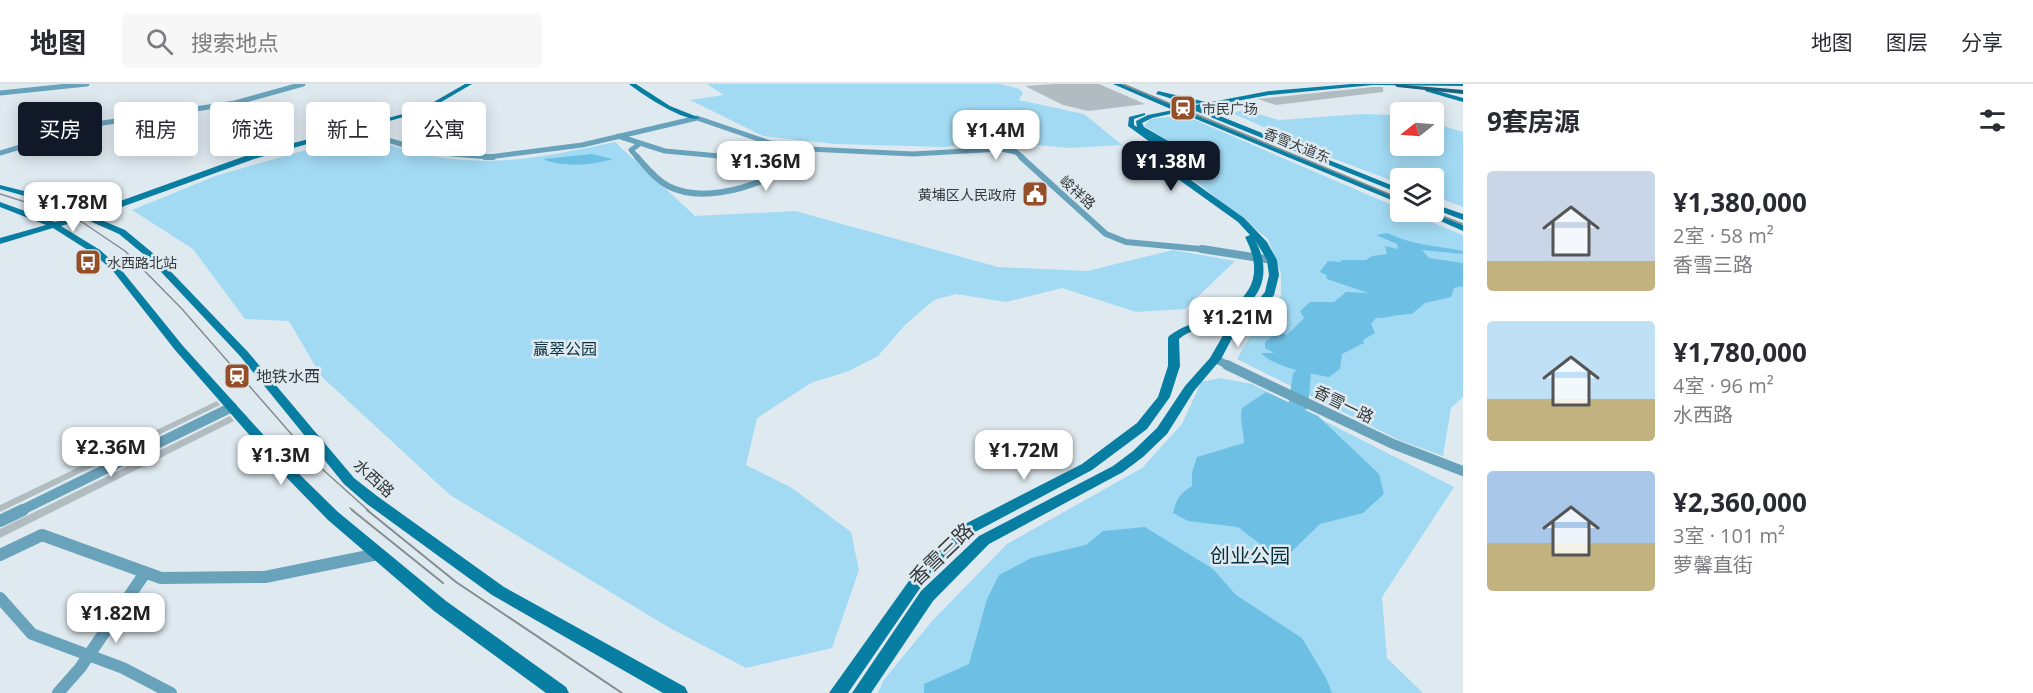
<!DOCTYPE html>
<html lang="zh">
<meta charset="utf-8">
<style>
:root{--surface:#fff;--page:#f7f7f7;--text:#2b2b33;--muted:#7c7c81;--line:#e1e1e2;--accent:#111827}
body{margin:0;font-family:"Open Sans","Noto Sans SC",sans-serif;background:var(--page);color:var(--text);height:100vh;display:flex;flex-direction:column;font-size:22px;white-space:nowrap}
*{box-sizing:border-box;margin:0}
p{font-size:20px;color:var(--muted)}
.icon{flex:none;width:33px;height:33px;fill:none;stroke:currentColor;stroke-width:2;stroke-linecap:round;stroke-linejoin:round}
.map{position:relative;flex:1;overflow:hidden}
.sheet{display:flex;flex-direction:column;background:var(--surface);width:570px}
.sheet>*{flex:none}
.guide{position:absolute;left:18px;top:18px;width:570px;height:54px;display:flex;gap:12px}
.needle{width:39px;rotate:253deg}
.tools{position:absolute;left:1390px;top:18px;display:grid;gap:12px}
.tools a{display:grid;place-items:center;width:54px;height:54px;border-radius:6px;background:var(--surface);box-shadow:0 3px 15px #0003;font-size:30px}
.price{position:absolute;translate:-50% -51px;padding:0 14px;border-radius:12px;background:#fff;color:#222;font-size:20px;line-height:39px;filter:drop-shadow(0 2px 3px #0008)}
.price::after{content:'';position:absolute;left:50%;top:36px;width:18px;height:14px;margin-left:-9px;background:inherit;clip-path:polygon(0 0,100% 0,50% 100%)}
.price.selected{background:var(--accent);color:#fff}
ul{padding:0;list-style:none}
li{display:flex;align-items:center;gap:18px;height:150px;padding:0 24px}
li span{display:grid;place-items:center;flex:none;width:168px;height:120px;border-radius:6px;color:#555}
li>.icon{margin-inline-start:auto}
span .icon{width:72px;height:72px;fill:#fffc;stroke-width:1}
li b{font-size:26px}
h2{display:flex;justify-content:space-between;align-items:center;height:72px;padding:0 24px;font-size:26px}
.tag{padding:0 21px;border-radius:6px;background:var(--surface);box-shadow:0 3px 15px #0003;font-size:21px;line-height:54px}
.tag.selected{background:var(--accent);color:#fff}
header{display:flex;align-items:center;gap:36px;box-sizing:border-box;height:84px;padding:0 30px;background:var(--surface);border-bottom:2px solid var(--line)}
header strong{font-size:28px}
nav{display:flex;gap:33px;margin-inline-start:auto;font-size:21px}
.search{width:420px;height:54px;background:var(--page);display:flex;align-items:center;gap:15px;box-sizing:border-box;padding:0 21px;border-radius:6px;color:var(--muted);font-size:22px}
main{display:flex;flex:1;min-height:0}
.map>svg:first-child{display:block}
.green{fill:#a2daf4}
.water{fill:#6dc0e4}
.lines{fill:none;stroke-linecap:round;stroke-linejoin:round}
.river{fill:#6dc0e4;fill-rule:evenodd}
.building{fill:#b1bcc1}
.street-far4{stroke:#69a2bb;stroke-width:5}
.street-far3{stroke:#69a2bb;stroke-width:6}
.street-far2{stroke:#69a2bb;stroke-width:8}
.street-far1{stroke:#69a2bb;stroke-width:10}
.street{stroke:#69a2bb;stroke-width:12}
.secondary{fill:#097ea3;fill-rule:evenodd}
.primary{fill:#1a617b;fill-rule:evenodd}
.tram-far1{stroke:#848c8f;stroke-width:1.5}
.tram{stroke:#848c8f;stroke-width:2}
.labels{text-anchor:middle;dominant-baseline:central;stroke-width:5;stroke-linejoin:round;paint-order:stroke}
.far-poi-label{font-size:14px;fill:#363a3c;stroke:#dfeaf0;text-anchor:start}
.far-street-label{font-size:14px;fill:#363a3c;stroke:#dfeaf0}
.park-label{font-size:16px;fill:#08303f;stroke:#dfeaf0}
.poi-label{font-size:16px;fill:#363a3c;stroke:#dfeaf0;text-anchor:start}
.street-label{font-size:16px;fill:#363a3c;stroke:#dfeaf0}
.near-street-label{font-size:20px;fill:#363a3c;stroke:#dfeaf0}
.near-park-label{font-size:20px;fill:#08303f;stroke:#dfeaf0}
</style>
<header>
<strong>地图</strong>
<div class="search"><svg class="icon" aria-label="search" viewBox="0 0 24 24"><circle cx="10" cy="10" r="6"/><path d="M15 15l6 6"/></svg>搜索地点</div>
<nav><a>地图</a><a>图层</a><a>分享</a></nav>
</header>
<main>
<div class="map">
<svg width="1463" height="609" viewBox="0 0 1463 609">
<rect width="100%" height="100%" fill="#dfeaf0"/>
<path class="green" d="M 707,0 L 1000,0 L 1020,5 L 1023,9 L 1019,16 L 1084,30 L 1122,61 L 1070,64 L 1036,61 L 1003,53 L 946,63 L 835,60 L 763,52 L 690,16 L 724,11 Z
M 1244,26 L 1279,36 L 1362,30 L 1400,31 L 1401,62 L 1434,62 L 1434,39 L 1463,48 L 1463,123 L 1434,112 L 1434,94 L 1401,94 L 1401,100 L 1332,74 L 1232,29 Z
M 1168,33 L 1195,36 L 1401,125 L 1401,128 L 1407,128 L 1463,151 L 1463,313 L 1451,324 L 1443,372 L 1399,356 L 1237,275 L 1258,238 L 1281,212 L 1281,189 L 1268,155 L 1179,84 L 1185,76 L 1183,65 L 1144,42 L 1150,35 Z
M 356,52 C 392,61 428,74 464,76 C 515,80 567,68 615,58 L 695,132 L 795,127 L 998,183 L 1087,187 L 1173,166 L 1235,177 L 1185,225 L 1136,228 L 1062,204 L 1006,218 L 956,210 L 934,216 L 905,241 L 878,272 L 849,287 L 811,299 L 757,334 L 746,381 L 792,404 L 851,448 L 859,486 L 832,564 L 746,584 L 668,543 L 450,411 L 321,292 L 289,237 L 245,235 L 193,165 L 132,126 L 218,91 Z
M 1220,294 L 1252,300 L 1454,403 L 1382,513 L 1387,574 L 1423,609 L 878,609 L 883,597 L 932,537 L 1007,460 L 1142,384 L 1182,340 L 1201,298 Z"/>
<path class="water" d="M 592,70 L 613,75 C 594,81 562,84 543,75 Z
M 1387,149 C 1416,162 1434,161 1463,167 L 1463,170 L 1422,166 L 1429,174 L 1463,179 L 1463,202 L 1454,204 L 1451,213 L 1425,219 L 1412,230 C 1398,230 1389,234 1376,234 L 1371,240 L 1375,249 L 1363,256 L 1364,259 L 1342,270 L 1340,285 L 1329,293 C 1311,290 1273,283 1261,269 L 1274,269 L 1265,264 L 1265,258 L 1279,248 L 1287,251 L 1304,234 L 1300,227 L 1310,218 L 1334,218 L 1346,208 L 1368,209 L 1327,195 L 1326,191 L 1320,188 L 1328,177 L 1342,178 L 1340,176 L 1366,176 L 1372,172 L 1387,170 L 1385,162 L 1398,165 L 1397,160 L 1376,151 Z
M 1266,308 L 1318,332 L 1379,390 L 1384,410 L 1363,429 L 1320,440 L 1289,470 L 1269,467 L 1238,443 L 1188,437 L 1173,429 C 1176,416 1180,409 1192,402 L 1192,389 L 1197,373 L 1244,359 C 1244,346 1239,337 1242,324 Z
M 1145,443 L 1213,485 L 1236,511 L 1302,554 L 1326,594 L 1332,609 L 924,609 L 924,600 L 969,580 L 987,515 L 999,491 L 1031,474 L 1086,461 L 1103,447 Z"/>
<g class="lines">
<path class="river" d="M 1302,283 L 1311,289 L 1308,323 L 1305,327 L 1291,327 L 1288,323 L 1293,289 Z"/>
</g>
<path class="building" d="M 1054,0 L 1099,0 L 1145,20 L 1088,27 L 1063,21 L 1025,2 Z
M 1373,3 L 1383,3 L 1383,8 L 1276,21 L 1258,15 Z
M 217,317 L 220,321 L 0,428 L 0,421 Z
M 230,332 L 234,337 L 0,454 L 0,445 Z"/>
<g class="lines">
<path class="street-far4" d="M 0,9 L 87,0
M 354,46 L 428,68 L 489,73 L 582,61 L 697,34 L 770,59 L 808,65 L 913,70 L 1001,65 L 1016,68 L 1023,74
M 618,52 L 665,67 L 741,74
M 638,61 L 631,66 L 638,74
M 0,69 L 96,40 L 235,19 L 303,0"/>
<path class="street-far3" d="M 485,73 L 493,73
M 637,73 C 646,83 655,95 668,102 C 699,118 743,106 773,92 L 774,88 L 757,77 L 719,73
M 1021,73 L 1106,150 L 1126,158 L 1211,166"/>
<path class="street-far2" d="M 1202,165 L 1272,176
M 1215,275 L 1230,282"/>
<path class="street-far1" d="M 1227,281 L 1393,360 L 1463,387
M 20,427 L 232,323"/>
<path class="street" d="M 0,437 L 23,426
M 0,471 L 42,451 L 161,494 L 265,493 L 378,470
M 0,514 L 32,550 L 123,584 L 171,609
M 58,609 L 80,584 L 145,489"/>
<path class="secondary" d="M 465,0 L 472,0 L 436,21 L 407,32 L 254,75 L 94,133 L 125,146 L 154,170 L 248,268 L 354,394 L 377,412 L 504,503 L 685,603 L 688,609 L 663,609 L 492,511 L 367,420 L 344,400 L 240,272 L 148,174 L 119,150 L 85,135 L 61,142 L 100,166 L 119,183 L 183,262 L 297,388 L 338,428 L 446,517 L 566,603 L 569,609 L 546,609 L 434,527 L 328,436 L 287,394 L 175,266 L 113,187 L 94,170 L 53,144 L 0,160 L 0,154 L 46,141 L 0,123 L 0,118 L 55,138 L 78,132 L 46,118 L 0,105 L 0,101 L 52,114 L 87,129 L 248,71 L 403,30 L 432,19 Z
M 629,0 L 636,0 L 670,22 L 700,34 C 687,40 641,10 629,0 Z
M 1113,0 L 1121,0 L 1180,24 L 1269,7 L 1351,0 L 1463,0 L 1463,2 L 1373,1 L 1269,11 L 1200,24 L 1401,105 L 1401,110 L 1193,26 L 1186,27 L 1401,115 L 1401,120 L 1179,28 L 1152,34 L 1142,39 L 1144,43 L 1177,62 L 1174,84 L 1178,87 L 1244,134 L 1267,158 L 1277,176 L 1279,191 L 1274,211 L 1256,232 L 1237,245 L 1221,275 L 1194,307 L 1167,350 L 1143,373 L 1123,388 L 989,460 L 933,517 L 871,609 L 852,609 L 921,507 L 979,452 L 1113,382 L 1133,367 L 1157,344 L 1185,302 L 1210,274 L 1229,241 L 1248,228 L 1265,208 L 1269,191 L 1267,176 L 1255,156 C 1275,193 1258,222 1221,237 C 1207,243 1191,245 1179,255 L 1180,282 L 1170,313 L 1147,345 L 1092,386 L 975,448 L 936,481 L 848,609 L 829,609 L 926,473 L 965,440 L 1082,380 L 1137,339 L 1158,313 L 1168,282 L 1168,254 L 1169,252 C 1183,241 1200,238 1216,231 C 1253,215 1264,189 1245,153 L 1250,151 L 1238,138 L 1178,95 L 1172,96 L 1158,84 L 1161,66 L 1128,42 L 1129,33 L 1145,29 L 1145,31 L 1134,35 L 1134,41 L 1137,43 L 1136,37 L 1148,31 L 1173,26 ZM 1166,62 L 1170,65 L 1166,83 L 1165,81 L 1169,66 Z
M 1427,4 L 1463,14 L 1463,18 L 1425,7 Z
M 1158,7 L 1206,18 C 1192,23 1171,14 1156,10 Z
M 1434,120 L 1463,130 L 1463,136 L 1434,125 Z
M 1420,128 L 1430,128 L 1463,141 L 1463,147 Z"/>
<path class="primary" d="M 1394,0 L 1463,6 L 1463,10 L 1397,3 Z"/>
<path class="tram-far1" d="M 1123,0 L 1401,115
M 0,110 L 76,134 L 125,167 L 182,225 L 321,384 L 369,427
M 1432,128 L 1463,140
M 350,424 L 354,427"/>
<path class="tram" d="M 352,426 L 443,499
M 367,426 L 456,498 L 622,609"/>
</g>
<defs>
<g id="station-square" transform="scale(1.35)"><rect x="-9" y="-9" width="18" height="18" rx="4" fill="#954f28" stroke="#dfeaf0"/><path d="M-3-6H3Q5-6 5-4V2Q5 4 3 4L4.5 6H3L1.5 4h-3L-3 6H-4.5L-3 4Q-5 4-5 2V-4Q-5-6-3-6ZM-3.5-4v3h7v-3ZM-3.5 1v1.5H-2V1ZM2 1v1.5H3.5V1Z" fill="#fff"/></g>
<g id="civic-square" transform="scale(1.35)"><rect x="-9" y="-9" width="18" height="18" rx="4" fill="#954f28" stroke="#dfeaf0"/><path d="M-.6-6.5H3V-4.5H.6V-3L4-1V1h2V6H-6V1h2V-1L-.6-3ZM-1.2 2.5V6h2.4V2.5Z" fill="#fff"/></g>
<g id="bus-square" transform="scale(1.35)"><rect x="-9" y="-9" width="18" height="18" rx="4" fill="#954f28" stroke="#dfeaf0"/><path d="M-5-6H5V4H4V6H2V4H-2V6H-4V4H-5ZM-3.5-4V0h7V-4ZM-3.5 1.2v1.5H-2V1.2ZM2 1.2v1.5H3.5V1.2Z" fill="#fff"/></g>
</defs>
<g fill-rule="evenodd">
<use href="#station-square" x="1183" y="24"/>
<use href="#civic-square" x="1035" y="110"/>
<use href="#bus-square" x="88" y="178"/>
<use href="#station-square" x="237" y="292"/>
</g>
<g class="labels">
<g class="far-poi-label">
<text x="1202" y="24">市民广场</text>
<text x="1016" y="110" text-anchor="end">黄埔区人民政府</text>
<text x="107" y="178">水西路北站</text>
</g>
<g class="far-street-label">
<text transform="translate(1297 61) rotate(22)">香雪大道东</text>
<text transform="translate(1078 108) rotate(42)">峻祥路</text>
</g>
<g class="park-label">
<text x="565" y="265">赢翠公园</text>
</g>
<g class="poi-label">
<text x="256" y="292">地铁水西</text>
</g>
<g class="street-label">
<text transform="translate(1344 320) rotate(26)">香雪一路</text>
<text transform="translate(374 394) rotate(42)">水西路</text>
</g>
<g class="near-street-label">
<text transform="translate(941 470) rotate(-44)">香雪三路</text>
</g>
<g class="near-park-label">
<text x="1250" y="471">创业公园</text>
</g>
</g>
</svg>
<div class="tools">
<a><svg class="needle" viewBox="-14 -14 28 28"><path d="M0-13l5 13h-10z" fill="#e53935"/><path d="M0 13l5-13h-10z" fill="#7c7c81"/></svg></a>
<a><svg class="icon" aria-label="layers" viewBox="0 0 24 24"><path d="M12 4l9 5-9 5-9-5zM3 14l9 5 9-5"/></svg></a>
</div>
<b class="price" style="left:996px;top:77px">¥1.4M</b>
<b class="price" style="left:766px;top:108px">¥1.36M</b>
<b class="price selected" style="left:1171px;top:108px">¥1.38M</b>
<b class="price" style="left:73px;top:149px">¥1.78M</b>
<b class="price" style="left:1238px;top:264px">¥1.21M</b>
<b class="price" style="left:111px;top:394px">¥2.36M</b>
<b class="price" style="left:1024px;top:397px">¥1.72M</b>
<b class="price" style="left:281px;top:402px">¥1.3M</b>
<b class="price" style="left:116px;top:560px">¥1.82M</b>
<div class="guide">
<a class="tag selected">买房</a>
<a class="tag">租房</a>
<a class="tag">筛选</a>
<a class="tag">新上</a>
<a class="tag">公寓</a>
</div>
</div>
<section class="sheet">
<h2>9套房源<svg class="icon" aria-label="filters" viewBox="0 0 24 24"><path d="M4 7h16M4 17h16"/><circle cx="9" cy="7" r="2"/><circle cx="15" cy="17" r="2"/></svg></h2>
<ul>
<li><span style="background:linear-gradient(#c9d6e8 75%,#c2b280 0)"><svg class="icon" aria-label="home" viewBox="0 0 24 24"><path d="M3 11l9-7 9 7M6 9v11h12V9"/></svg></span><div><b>¥1,380,000</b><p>2室 · 58 m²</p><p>香雪三路</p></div></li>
<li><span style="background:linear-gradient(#bfe0f5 65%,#c2b280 0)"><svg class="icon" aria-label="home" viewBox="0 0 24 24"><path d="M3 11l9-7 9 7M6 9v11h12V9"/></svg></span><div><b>¥1,780,000</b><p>4室 · 96 m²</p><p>水西路</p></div></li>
<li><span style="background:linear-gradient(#a9c7e8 60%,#c2b280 0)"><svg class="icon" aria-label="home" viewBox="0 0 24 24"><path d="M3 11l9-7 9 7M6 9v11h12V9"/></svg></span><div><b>¥2,360,000</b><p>3室 · 101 m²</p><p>萝馨直街</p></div></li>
</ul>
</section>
</main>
